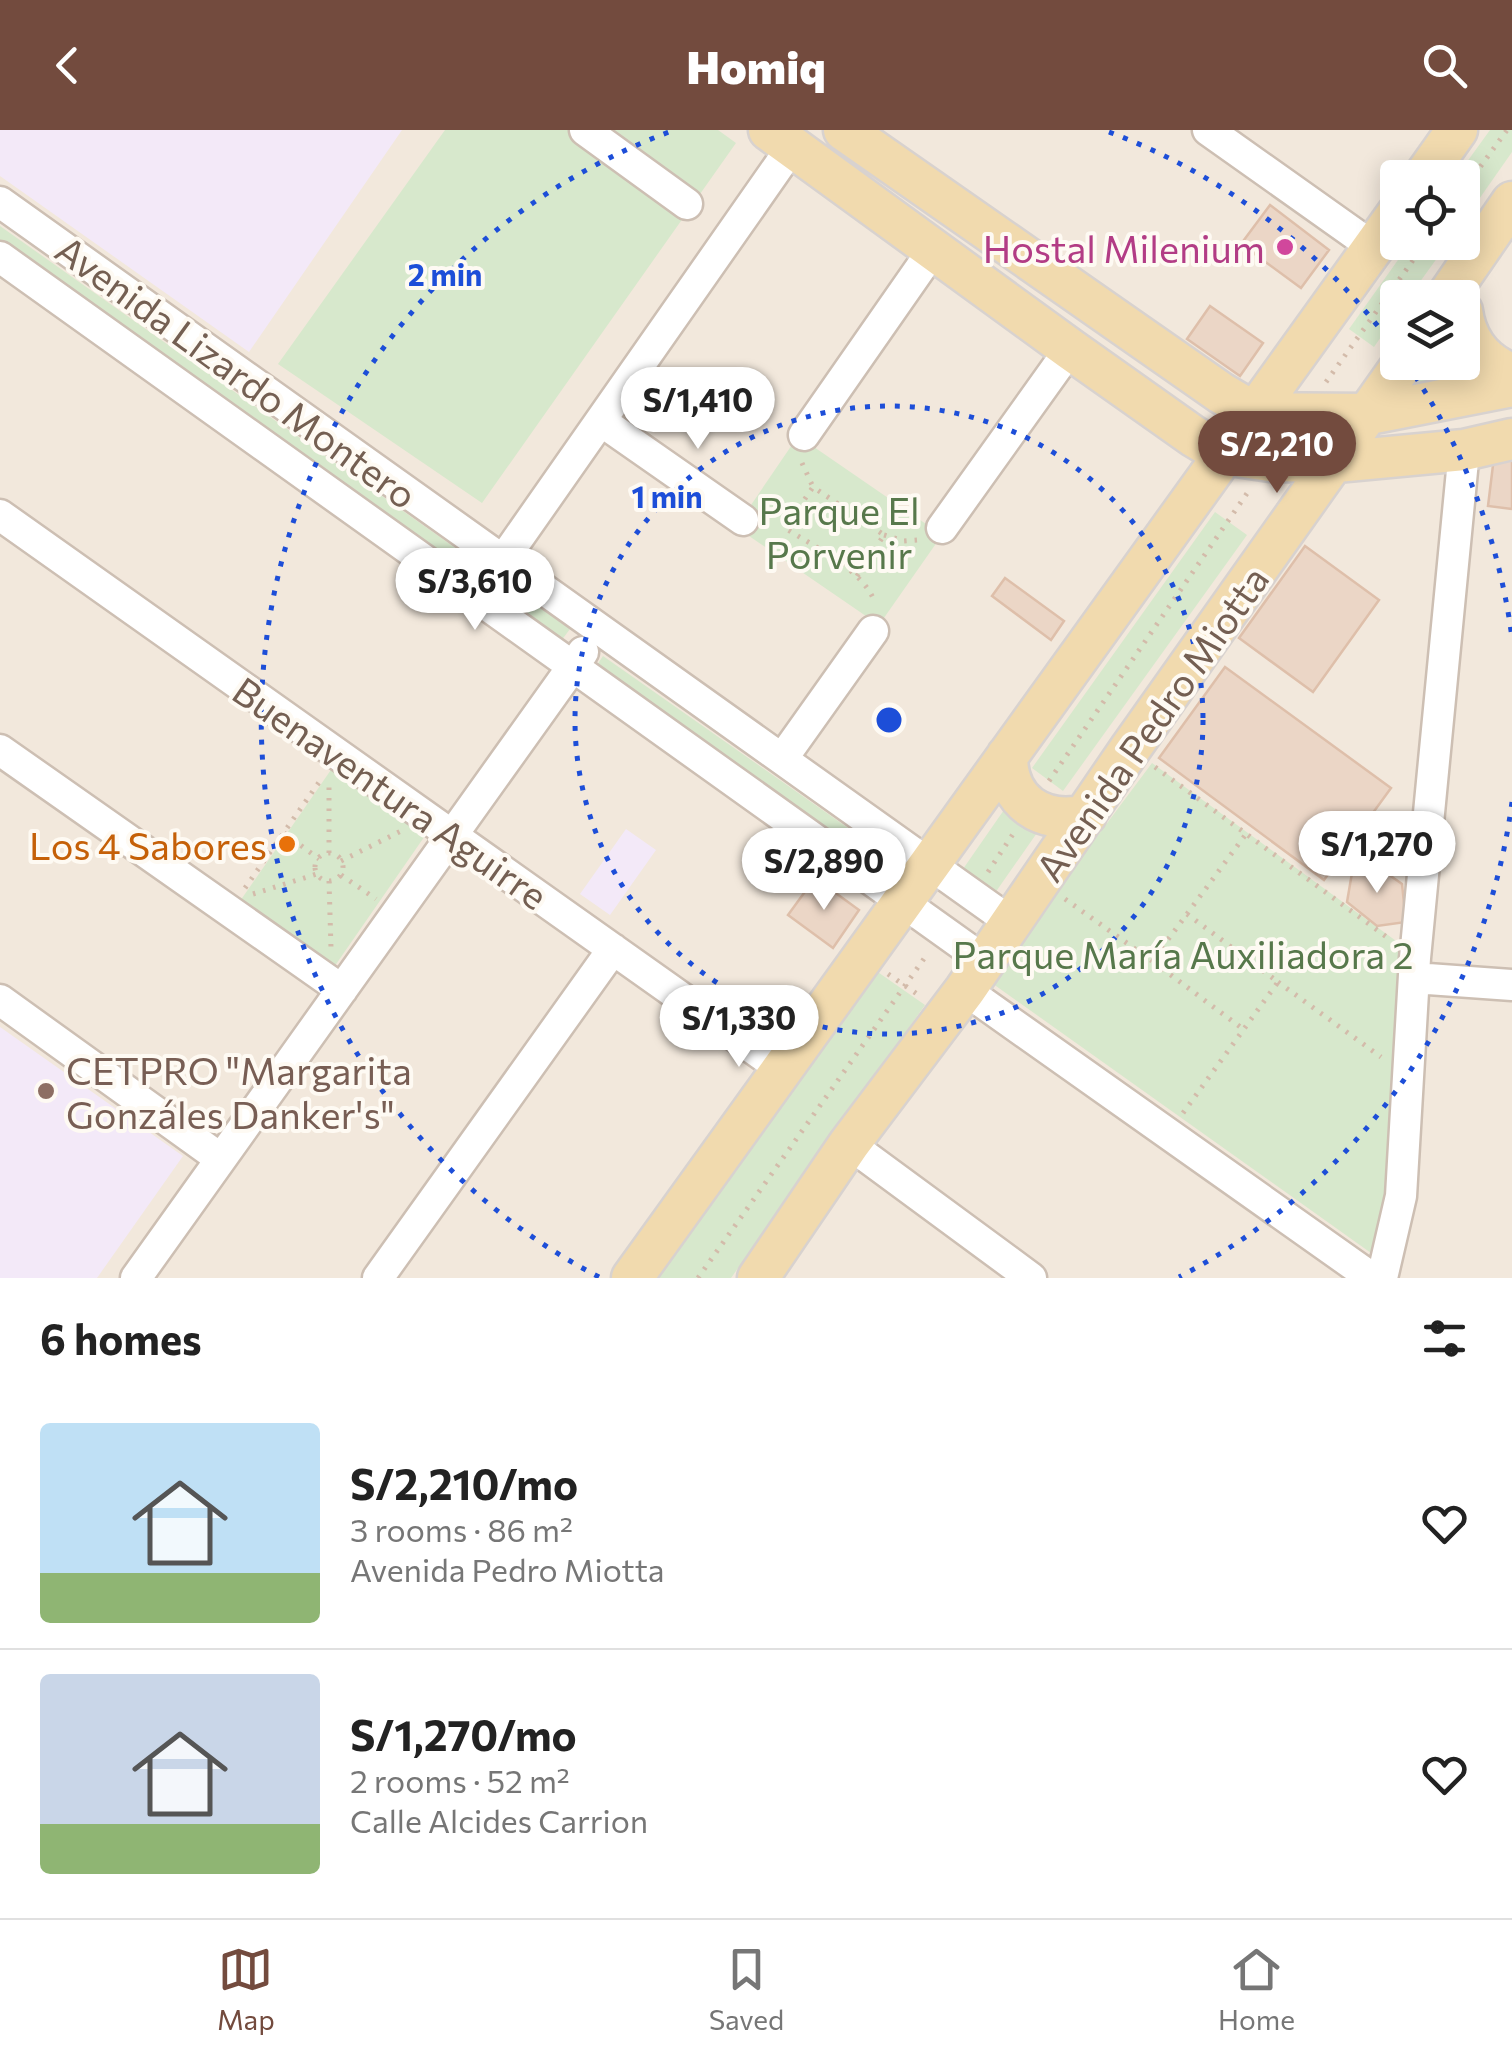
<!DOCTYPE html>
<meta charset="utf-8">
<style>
:root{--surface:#fff;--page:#f6f6f6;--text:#222;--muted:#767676;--line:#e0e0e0;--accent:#734b3e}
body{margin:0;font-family:Commissioner,sans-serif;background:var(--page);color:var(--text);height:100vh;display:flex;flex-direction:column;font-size:38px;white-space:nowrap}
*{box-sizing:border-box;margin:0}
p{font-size:32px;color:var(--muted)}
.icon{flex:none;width:55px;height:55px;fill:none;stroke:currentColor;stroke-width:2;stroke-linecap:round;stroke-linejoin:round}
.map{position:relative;height:1148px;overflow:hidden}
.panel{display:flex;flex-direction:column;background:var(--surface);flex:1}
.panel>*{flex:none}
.controls{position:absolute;left:1380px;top:30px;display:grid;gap:20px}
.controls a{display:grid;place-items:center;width:100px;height:100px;border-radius:10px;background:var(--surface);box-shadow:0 5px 25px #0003;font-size:50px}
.price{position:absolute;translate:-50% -85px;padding:0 22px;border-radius:35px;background:#fff;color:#222;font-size:32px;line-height:65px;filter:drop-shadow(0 2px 5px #0008)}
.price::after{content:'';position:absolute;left:50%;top:60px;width:30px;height:22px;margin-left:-15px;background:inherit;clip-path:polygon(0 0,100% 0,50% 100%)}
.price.current{background:var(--accent);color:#fff}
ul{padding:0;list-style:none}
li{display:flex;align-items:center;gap:30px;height:250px;padding:0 40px}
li+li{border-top:2px solid var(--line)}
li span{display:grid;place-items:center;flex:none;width:280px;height:200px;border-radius:10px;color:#555}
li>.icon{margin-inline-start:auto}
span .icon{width:120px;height:120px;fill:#fffc;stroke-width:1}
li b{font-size:42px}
h2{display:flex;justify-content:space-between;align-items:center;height:120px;padding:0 40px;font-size:42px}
header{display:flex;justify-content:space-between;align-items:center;height:130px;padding:0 40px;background:var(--accent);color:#fff;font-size:45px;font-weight:800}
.tab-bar{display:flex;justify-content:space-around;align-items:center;height:140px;border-top:2px solid var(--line);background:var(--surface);font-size:28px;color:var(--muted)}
.tab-bar a{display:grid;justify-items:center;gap:5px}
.tab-bar .current{color:var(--accent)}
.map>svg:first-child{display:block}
.residential{fill:#f2e8dc;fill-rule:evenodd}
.education{fill:#f3e9f8}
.green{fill:#d7e8cc}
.building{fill:#ebd6c6;stroke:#debfaa;stroke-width:2.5}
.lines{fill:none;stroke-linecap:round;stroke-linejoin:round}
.minor-casing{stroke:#cdbfb3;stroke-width:35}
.major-casing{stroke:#d8d2cf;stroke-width:45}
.path{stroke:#d3bbaa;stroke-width:5;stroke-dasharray:2.5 8;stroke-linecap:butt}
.minor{stroke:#fff;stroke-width:30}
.major{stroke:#f1daae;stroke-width:40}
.ring{fill:none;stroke:#1d4ed8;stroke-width:5;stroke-dasharray:5 10}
.hotel-dot{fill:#d1479c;stroke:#fefaf3;stroke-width:4}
.food-dot{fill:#e8710a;stroke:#fefaf3;stroke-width:4}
.education-dot{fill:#8d6e63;stroke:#fefaf3;stroke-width:4}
.labels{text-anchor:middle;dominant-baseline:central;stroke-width:8;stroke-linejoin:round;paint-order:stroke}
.hotel-label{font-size:38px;fill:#b23c85;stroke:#fefaf3;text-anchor:end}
.street-label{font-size:38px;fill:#745f52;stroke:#fefaf3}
.park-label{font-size:38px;fill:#57784b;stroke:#fefaf3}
.food-label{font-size:38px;fill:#c56008;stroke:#fefaf3;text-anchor:end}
.education-label{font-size:38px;fill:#785e54;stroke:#fefaf3;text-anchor:start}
.centre{fill:#1d4ed8;stroke:#fefaf3;stroke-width:5}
.ring-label{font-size:30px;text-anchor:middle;font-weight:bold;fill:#1d4ed8;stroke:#fefaf3;stroke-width:8;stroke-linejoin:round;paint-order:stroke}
</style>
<header><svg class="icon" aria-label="back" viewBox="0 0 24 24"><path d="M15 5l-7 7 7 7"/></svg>Homiq<svg class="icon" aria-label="search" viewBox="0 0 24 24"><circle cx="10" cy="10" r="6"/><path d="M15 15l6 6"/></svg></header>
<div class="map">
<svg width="1512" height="1148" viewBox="0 0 1512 1148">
<rect width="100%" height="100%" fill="#fbf6ed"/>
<path class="residential" d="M 0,0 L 1512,0 L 1512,1148 L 0,1148 ZM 1398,48 L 1462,48 L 1462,112 L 1398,112 ZM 1398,168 L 1462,168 L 1462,232 L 1398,232 Z"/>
<path class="education" d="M 0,0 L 402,0 L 249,222 L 0,46 Z
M 626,699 L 656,720 L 610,785 L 580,764 Z
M 0,897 L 183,1026 L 97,1148 L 0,1148 Z"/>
<path class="green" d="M 445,0 L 718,0 L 736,13 L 482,373 L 278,234 Z
M 1490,0 L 1512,0 L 1512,22 L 1463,92 L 1462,48 L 1456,47 Z
M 0,96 L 570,499 L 558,515 L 0,117 Z
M 1410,113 L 1448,113 L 1409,167 L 1398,168 L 1397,184 L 1374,217 L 1349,199 Z
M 1462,232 L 1488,244 L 1401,269 L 1426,233 Z
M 798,306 L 942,405 L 879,495 L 736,397 Z
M 1215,382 L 1247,405 L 1063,661 L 1032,638 Z
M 603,526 L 888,726 L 878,741 L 593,541 Z
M 1152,633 L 1403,816 L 1387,1067 L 1371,1123 L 989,851 Z
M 335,634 L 429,700 L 332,840 L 238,774 Z
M 1006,677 L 1039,700 L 995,763 L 963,739 Z
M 872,838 L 925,875 L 731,1148 L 652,1148 Z"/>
<path class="building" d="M 1270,75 L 1329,120 L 1301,158 L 1241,114 Z
M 1210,176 L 1263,213 L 1240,246 L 1187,209 Z
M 1494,327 L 1512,329 L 1512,379 L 1488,376 Z
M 1305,416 L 1379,470 L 1313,562 L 1239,508 Z
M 1005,448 L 1064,491 L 1051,510 L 992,466 Z
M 1225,537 L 1391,658 L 1324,750 L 1159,628 Z
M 1375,735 L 1402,754 L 1406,792 L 1377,796 L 1347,772 L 1352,743 Z
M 815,748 L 859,780 L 833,818 L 788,785 Z"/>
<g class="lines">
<g class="minor-casing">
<path id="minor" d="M 585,0 L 687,74
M 1208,0 L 1373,117
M 0,72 L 1012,793
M 0,127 L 985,831
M 601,291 L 743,390
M 804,305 L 933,120
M 0,385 L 782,939
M 942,398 L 1070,219
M 503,430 L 792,17
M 0,620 L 342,860
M 782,629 L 873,501
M 1414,848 L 1512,855
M 965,860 L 1372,1148
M 0,870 L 221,1029
M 849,1014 L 1031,1148
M 136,1148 L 583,522
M 378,1148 L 613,819
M 1382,1148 L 1401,1066 L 1415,828 L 1464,320"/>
</g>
<g class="major-casing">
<path id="major" d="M 769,0 L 1070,219 L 1193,306 L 1223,324 L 1270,331 L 1336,332 L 1464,320 L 1512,309
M 844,0 L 1221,263 L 1255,283 L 1370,284 L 1512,256
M 1423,48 L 1457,0
M 1446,168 L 1512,72
M 1462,181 C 1466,211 1483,233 1512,244
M 1007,626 C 1007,672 1042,695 1086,685
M 632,1148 L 1398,83
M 758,1148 L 849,1014 L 965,860 L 1130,619 L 1404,232"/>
</g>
<path class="path" d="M 1462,62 L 1507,0
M 1326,252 L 1426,112
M 802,333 L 813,357
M 884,405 L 904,411 L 917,410
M 857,446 L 884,405 L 813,357 L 785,398 C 813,416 865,441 875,473
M 1155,637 L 1388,808
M 1049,651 L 1250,359
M 284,703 L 319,729
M 329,723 L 329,651
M315 737a14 14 0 1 1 28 0a14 14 0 1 1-28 0Z
M 341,731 L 401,701
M 988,742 L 1015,701
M 341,745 L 376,769
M 329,751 L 331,818
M 245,758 L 322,648
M 253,764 L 317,744
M 1065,769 L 1152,831
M 1187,784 L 1246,704
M 888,844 L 920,866
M 1278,852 L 1381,927
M 1183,983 L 1278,852 L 1187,784 L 1152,831 L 1243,899
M 698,1148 L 928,823"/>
<use href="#minor" class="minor"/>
<use href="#major" class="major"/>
</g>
<g class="ring">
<circle cx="889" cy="590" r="314"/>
<path d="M1512 672A628 628 0 0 1 1179 1147M599 1147A628 628 0 0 1 669 2M1109 2A628 628 0 0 1 1397 221M1407 234A628 628 0 0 1 1512 508"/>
</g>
<circle class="hotel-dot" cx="1285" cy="117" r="10"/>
<circle class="food-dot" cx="287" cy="714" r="10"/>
<circle class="education-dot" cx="46" cy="961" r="10"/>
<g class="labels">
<g class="hotel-label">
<text x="1265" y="117">Hostal Milenium</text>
</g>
<g class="street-label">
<text transform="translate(237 241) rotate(36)">Avenida Lizardo Montero</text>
<text transform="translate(1151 593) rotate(-55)">Avenida Pedro Miotta</text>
<text transform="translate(391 662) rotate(35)">Buenaventura Aguirre</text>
</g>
<g class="park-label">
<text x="839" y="379">Parque El<tspan x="839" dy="44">Porvenir</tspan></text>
<text x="1183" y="823">Parque María Auxiliadora 2</text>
</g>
<g class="food-label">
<text x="267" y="714">Los 4 Sabores</text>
</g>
<g class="education-label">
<text x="66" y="939">CETPRO "Margarita<tspan x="66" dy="44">Gonzáles Danker's"</tspan></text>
</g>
</g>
<circle cx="889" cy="590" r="15" class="centre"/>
<g class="ring-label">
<text x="445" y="156">2 min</text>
<text x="667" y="378">1 min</text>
</g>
</svg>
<div class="controls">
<a><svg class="icon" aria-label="locate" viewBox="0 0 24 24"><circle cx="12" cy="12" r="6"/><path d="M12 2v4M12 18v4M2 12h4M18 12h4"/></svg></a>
<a><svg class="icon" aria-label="layers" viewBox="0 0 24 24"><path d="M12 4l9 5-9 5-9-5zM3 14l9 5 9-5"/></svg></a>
</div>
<b class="price" style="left:698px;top:322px">S/1,410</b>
<b class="price current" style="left:1277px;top:366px">S/2,210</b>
<b class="price" style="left:475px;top:503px">S/3,610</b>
<b class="price" style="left:1377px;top:766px">S/1,270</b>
<b class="price" style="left:824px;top:783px">S/2,890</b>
<b class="price" style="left:739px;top:940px">S/1,330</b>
</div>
<section class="panel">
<h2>6 homes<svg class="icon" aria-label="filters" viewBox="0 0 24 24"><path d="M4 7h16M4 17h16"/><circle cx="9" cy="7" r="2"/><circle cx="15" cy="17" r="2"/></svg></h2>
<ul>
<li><span style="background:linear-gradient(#bfe0f5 75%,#8fb573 0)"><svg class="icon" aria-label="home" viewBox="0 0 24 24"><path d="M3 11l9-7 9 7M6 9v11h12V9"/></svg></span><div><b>S/2,210/mo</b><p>3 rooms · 86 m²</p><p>Avenida Pedro Miotta</p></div><svg class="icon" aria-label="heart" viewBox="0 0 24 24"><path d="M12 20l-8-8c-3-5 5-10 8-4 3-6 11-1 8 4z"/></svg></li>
<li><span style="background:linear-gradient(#c9d6e8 75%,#8fb573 0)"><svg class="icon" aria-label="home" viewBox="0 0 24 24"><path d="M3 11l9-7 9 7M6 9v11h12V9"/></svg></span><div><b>S/1,270/mo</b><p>2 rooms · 52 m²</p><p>Calle Alcides Carrion</p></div><svg class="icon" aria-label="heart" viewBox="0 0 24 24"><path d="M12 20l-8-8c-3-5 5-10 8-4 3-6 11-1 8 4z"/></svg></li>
</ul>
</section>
<nav class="tab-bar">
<a class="current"><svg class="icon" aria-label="map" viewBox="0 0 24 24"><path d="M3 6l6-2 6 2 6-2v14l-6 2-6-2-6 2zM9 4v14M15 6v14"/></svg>Map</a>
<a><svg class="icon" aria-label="saved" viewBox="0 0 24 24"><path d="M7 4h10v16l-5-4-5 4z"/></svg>Saved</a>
<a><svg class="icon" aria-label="home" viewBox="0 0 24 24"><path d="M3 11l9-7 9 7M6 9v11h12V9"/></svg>Home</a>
</nav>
